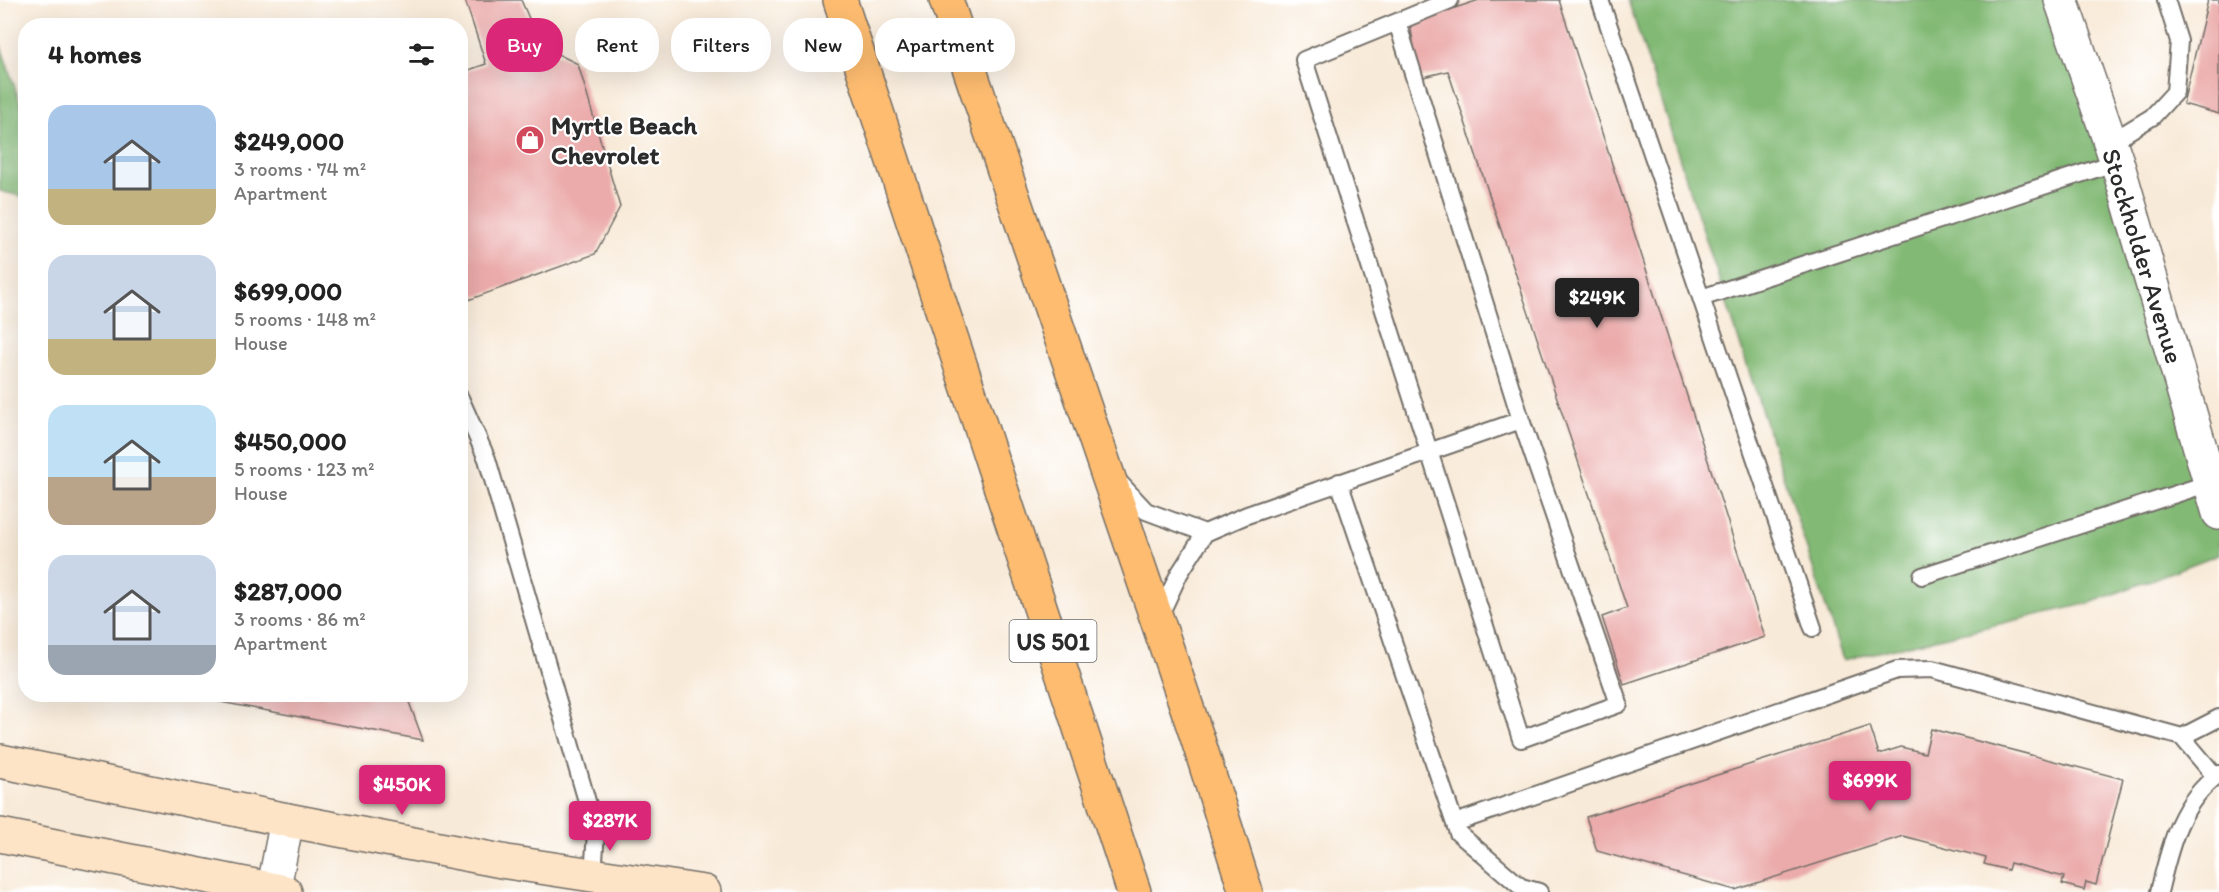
<!DOCTYPE html>
<meta charset="utf-8">
<style>
:root{--surface:#fff;--page:#f6f6f6;--text:#222;--muted:#767676;--accent:#db2777}
body{margin:0;font-family:Itim,sans-serif;background:var(--page);color:var(--text);height:100vh;display:flex;flex-direction:column;font-size:22px;white-space:nowrap}
*{box-sizing:border-box;margin:0}
p{font-size:20px;color:var(--muted)}
.icon{flex:none;width:33px;height:33px;fill:none;stroke:currentColor;stroke-width:2;stroke-linecap:round;stroke-linejoin:round}
.map{position:relative;flex:1;overflow:hidden}
.sheet{position:absolute;left:18px;top:18px;width:450px;height:684px;display:flex;flex-direction:column;background:var(--surface);border-radius:24px;box-shadow:0 6px 24px #0002}
.sheet>*{flex:none}
.top-card{position:absolute;left:486px;top:18px;width:570px;height:54px;display:flex;gap:12px}
.price{position:absolute;translate:-50% -51px;padding:0 14px;border-radius:6px;background:var(--accent);color:#fff;font-size:20px;line-height:39px;filter:drop-shadow(0 2px 3px #0008)}
.price::after{content:'';position:absolute;left:50%;top:36px;width:18px;height:14px;margin-left:-9px;background:inherit;clip-path:polygon(0 0,100% 0,50% 100%)}
.price.selected{background:#222;color:#fff}
ul{padding:0;list-style:none}
li{display:flex;align-items:center;gap:18px;height:150px;padding:0 30px}
li span{display:grid;place-items:center;flex:none;width:168px;height:120px;border-radius:18px;color:#555}
li>.icon{margin-inline-start:auto}
span .icon{width:72px;height:72px;fill:#fffc;stroke-width:1}
li b{font-size:26px}
h2{display:flex;justify-content:space-between;align-items:center;height:72px;padding:0 30px;font-size:26px}
.chip{padding:0 21px;border-radius:24px;background:var(--surface);box-shadow:0 6px 24px #0002;font-size:21px;line-height:54px}
.chip.selected{background:var(--accent);color:#fff}
.map>svg:first-child{display:block}
.forest{fill:#82b975;stroke:#567250;stroke-width:1.5}
.building{fill:#ebabaa}
.lines{fill:none;stroke-linecap:round;stroke-linejoin:round}
.lane-casing{stroke:#736e68;stroke-width:20}
.street-casing{stroke:#736e68;stroke-width:36}
.secondary-casing{stroke:#736e68;stroke-width:36}
.primary-casing{stroke:#736e68;stroke-width:36}
.lane{stroke:#fff;stroke-width:16}
.street{stroke:#fff;stroke-width:33}
.secondary{stroke:#fee4c6;stroke-width:33}
.primary{stroke:#fdbc70;stroke-width:33}
.labels{text-anchor:middle;dominant-baseline:central;stroke-width:4.5;stroke-linejoin:round;paint-order:stroke}
.shield{fill:#fff;stroke:#6b6b6b;stroke-width:1.5}
.shield-label{font-size:24px;font-weight:bold;fill:#2b2b2b}
.poi-label{font-size:26px;font-weight:bold;fill:#2b2b2b;stroke:#fff;text-anchor:start}
.street-label{font-size:26px;fill:#2b2b2b;stroke:#fff}
</style>
<div class="map">
<svg width="2219" height="892" viewBox="0 0 2219 892">
<rect width="100%" height="100%" fill="#fff"/>
<filter id="ink" filterUnits="userSpaceOnUse"><feTurbulence type="fractalNoise" baseFrequency=".0167" numOctaves="2"/><feDisplacementMap in="SourceGraphic" scale="12" xChannelSelector="R" yChannelSelector="G"/><feConvolveMatrix kernelMatrix="1 2 1 2 8 2 1 2 1" color-interpolation-filters="sRGB"/></filter>
<filter id="wash" filterUnits="userSpaceOnUse"><feTurbulence type="fractalNoise" baseFrequency=".008" numOctaves="4" result="noise"/><feDisplacementMap in="SourceGraphic" scale="24" xChannelSelector="R" yChannelSelector="G"/><feGaussianBlur stdDeviation="1.35" result="paint"/><feColorMatrix in="noise" values="0 0 0 0 0 0 0 0 0 0 0 0 0 0 0 0 0 1.4 0 .05"/><feComposite in="paint" operator="in"/></filter>
<g filter="url(#wash)">
<rect width="100%" height="100%" fill="#f8ead8"/>
<path class="forest" d="M 1628,0 L 2061,0 L 2219,513 L 2219,554 L 2090,603 L 1843,660 Z
M 0,44 L 25,117 L 25,197 L 0,191 Z"/>
<g id="blocks">
<path class="building" d="M 465,0 L 521,0 L 541,46 L 578,64 L 620,207 L 595,254 L 460,303 L 460,73 L 486,64 Z
M 1479,0 L 1559,0 L 1765,637 L 1624,684 L 1602,617 L 1627,608 L 1448,71 L 1419,78 L 1410,23 Z
M 2208,0 L 2219,0 L 2219,114 L 2183,104 Z
M 188,694 L 406,694 L 423,740 L 188,696 Z
M 1870,726 L 1879,754 L 1901,747 L 1925,753 L 1931,729 L 2123,779 L 2096,885 L 2086,882 L 2084,890 L 2062,884 L 2064,877 L 2010,863 L 2008,870 L 1984,864 L 1986,858 L 1903,836 L 1735,890 L 1597,851 L 1586,817 Z"/>
</g>
</g>
<g filter="url(#ink)">
<use href="#blocks" fill-opacity="0" stroke="#736e68" stroke-width="1.5"/>
<g class="lines">
<g class="lane-casing">
<path id="lane" d="M 1600,0 L 1813,628
M 1397,22 L 1521,420 L 1619,704 L 1521,739 L 1304,60 Z
M 1397,22 L 1450,0
M 2109,143 L 2152,117 L 2175,92 L 2179,41 L 2166,0
M 1701,298 L 2117,162
M 460,398 L 487,459 L 596,832 L 593,875
M 1118,481 L 1146,511 L 1205,533
M 1339,482 L 1458,833 L 1521,887 L 1539,892
M 1922,576 L 2210,483
M 1158,619 L 1179,574 L 1205,533 L 1247,515 L 1521,420
M 2182,737 L 2219,718
M 1455,823 L 1897,670 L 1932,669 L 2182,737 L 2215,776
M 2159,892 C 2170,847 2179,803 2219,774"/>
</g>
<g class="street-casing">
<path id="street" d="M 2061,0 L 2117,162 L 2219,513
M 273,892 L 287,820"/>
</g>
<g class="secondary-casing">
<path id="secondary" d="M 0,761 L 287,820 L 507,862 L 704,892
M 0,835 L 285,892"/>
</g>
<g class="primary-casing">
<path id="primary" d="M 840,0 L 1134,892
M 946,0 L 1197,737 L 1246,892"/>
</g>
<use href="#lane" class="lane"/>
<use href="#street" class="street"/>
<use href="#secondary" class="secondary"/>
<use href="#primary" class="primary"/>
</g>
</g>
<defs>
<g id="shop-disc" transform="scale(1.5)"><circle r="9.5" fill="#d1495b" stroke="#fff"/><path d="M-5-2.5h2.3a2.7 3.5 0 0 1 5.4 0H5L5.5 6h-11ZM-1.5-2.5h3a1.5 2.3 0 0 0-3 0Z" fill="#fff"/></g>
</defs>
<g fill-rule="evenodd">
<use href="#shop-disc" x="530" y="140"/>
</g>
<g class="labels">
<rect class="shield" x="1009.5" y="620" width="87" height="42" rx="4.5"/>
<g class="shield-label">
<text x="1053" y="641">US 501</text>
</g>
<g class="poi-label">
<text x="551" y="125">Myrtle Beach<tspan x="551" dy="30">Chevrolet</tspan></text>
</g>
<g class="street-label">
<text transform="translate(2143 256) rotate(73)">Stockholder Avenue</text>
</g>
</g>
</svg>
<b class="price selected" style="left:1597px;top:329px">$249K</b>
<b class="price" style="left:1870px;top:812px">$699K</b>
<b class="price" style="left:402px;top:816px">$450K</b>
<b class="price" style="left:610px;top:852px">$287K</b>
<div class="top-card">
<a class="chip selected">Buy</a>
<a class="chip">Rent</a>
<a class="chip">Filters</a>
<a class="chip">New</a>
<a class="chip">Apartment</a>
</div>
<section class="sheet">
<h2>4 homes<svg class="icon" aria-label="filters" viewBox="0 0 24 24"><path d="M4 7h16M4 17h16"/><circle cx="9" cy="7" r="2"/><circle cx="15" cy="17" r="2"/></svg></h2>
<ul>
<li><span style="background:linear-gradient(#a9c7e8 70%,#c2b280 0)"><svg class="icon" aria-label="home" viewBox="0 0 24 24"><path d="M3 11l9-7 9 7M6 9v11h12V9"/></svg></span><div><b>$249,000</b><p>3 rooms · 74 m²</p><p>Apartment</p></div></li>
<li><span style="background:linear-gradient(#c9d6e8 70%,#c2b280 0)"><svg class="icon" aria-label="home" viewBox="0 0 24 24"><path d="M3 11l9-7 9 7M6 9v11h12V9"/></svg></span><div><b>$699,000</b><p>5 rooms · 148 m²</p><p>House</p></div></li>
<li><span style="background:linear-gradient(#bfe0f5 60%,#b9a48a 0)"><svg class="icon" aria-label="home" viewBox="0 0 24 24"><path d="M3 11l9-7 9 7M6 9v11h12V9"/></svg></span><div><b>$450,000</b><p>5 rooms · 123 m²</p><p>House</p></div></li>
<li><span style="background:linear-gradient(#c9d6e8 75%,#9aa5b1 0)"><svg class="icon" aria-label="home" viewBox="0 0 24 24"><path d="M3 11l9-7 9 7M6 9v11h12V9"/></svg></span><div><b>$287,000</b><p>3 rooms · 86 m²</p><p>Apartment</p></div></li>
</ul>
</section>
</div>
